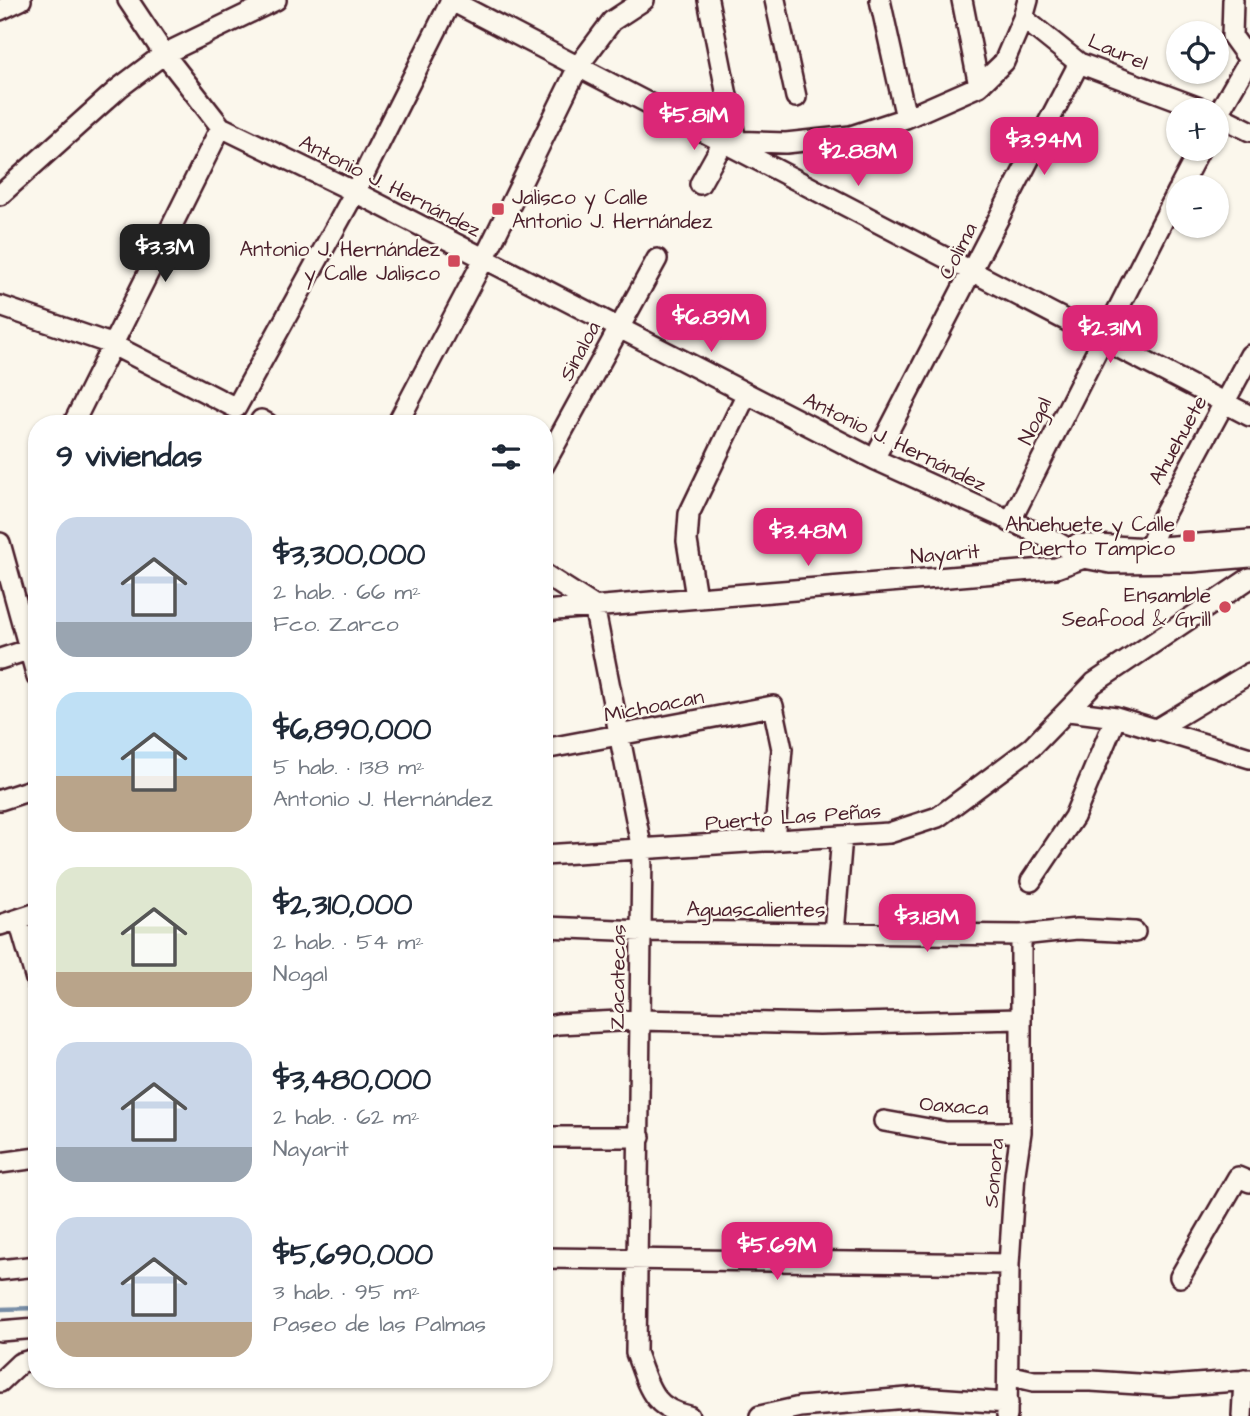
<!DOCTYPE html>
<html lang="es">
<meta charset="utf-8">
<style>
:root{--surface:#fff;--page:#f2f2f3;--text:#1f2937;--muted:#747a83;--accent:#db2777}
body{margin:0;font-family:"Architects Daughter",sans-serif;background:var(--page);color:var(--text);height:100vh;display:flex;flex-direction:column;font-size:26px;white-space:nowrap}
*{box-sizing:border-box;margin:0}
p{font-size:23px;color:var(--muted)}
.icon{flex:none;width:38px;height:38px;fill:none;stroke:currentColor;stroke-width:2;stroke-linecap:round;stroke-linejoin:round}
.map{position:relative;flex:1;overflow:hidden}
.panel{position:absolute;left:28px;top:415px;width:525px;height:973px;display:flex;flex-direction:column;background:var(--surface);border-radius:28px;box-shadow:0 2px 5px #0004}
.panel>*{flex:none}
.tools{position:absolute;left:1166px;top:21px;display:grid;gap:14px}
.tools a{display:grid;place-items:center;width:63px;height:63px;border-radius:50%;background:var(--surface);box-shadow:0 2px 5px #0004;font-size:35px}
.price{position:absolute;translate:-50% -60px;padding:0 16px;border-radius:14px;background:var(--accent);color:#fff;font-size:23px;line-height:46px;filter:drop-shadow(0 2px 4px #0008)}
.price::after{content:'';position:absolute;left:50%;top:42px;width:21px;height:16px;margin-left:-10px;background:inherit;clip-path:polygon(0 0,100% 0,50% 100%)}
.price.current{background:#222;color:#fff}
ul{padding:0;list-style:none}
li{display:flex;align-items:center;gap:21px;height:175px;padding:0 28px}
li span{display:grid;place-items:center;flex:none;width:196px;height:140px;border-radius:21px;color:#555}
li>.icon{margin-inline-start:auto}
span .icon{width:84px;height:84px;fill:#fffc;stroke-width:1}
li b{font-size:30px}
h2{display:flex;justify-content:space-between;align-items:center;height:84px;padding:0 28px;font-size:30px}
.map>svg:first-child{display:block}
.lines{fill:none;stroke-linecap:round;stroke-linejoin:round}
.stream{stroke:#788ea7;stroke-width:4.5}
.minor-casing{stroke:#4a1f2b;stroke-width:24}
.minor{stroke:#fbf7ec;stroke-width:19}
.poi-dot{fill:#d1495b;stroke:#fbf7ec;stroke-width:2.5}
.labels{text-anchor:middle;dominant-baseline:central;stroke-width:5;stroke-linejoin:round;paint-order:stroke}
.street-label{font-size:21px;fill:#4a1f2b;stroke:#fbf7ec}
.poi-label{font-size:21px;fill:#4a1f2b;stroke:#fbf7ec;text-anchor:end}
</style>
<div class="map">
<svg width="1250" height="1416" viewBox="0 0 1250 1416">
<rect width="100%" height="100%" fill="#fbf7ec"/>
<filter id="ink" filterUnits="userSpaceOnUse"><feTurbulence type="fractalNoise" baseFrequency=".0143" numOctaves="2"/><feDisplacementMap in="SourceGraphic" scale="14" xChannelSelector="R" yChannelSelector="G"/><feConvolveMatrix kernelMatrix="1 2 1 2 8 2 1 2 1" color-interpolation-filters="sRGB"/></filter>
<g filter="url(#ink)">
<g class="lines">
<path class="stream" d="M 0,1309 L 37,1308"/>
<g class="minor-casing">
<path id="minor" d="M 128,0 L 164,54 L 221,127 L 355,192 L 874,459 L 1055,541 L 1084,558 L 1110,563 L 1192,562 L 1250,557
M 450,0 L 1250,416
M 708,0 L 736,141
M 775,0 L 796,97
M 880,0 L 906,118
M 962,0 L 979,86
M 1233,0 L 1232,36 L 1250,61
M 0,10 L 21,0
M 1023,18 L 1079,63 L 1205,110
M 1216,114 L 1250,131
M 1216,117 L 1249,60
M 728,141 L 786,143 L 851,136 L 906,118 L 979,86 L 1004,62 L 1023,18 L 1028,0
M 700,184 L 724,141
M 1180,187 L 1200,149
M 0,195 L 119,88 L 164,54 L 276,0
M 0,306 L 111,344 L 236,408 L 355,192 L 451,1
M 261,420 L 268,424
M 73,424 L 221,127
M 397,424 L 484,259 L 579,65 L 612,21 L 644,0
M 874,459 L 1079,63
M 544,465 L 657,259
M 1010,522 L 1178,191
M 0,543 L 37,677
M 1077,544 L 1149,548 L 1250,540
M 1149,548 L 1162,518 L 1250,355
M 544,574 L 594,606 L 642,850 L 636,1353 C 648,1385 652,1409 689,1416
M 696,597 L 687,541 L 689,514 L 746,395
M 544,611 L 1056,568 L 1084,558 L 1089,545
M 0,659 L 37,647
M 1069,711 L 1116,717 L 1250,758
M 1155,730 L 1250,673
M 544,749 L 773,706 L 782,749 L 774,841
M 0,800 L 37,788
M 544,855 L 889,833 L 938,817 L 1032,747 L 1094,683 L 1250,578
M 1031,881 L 1074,817 L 1116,717
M 19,921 L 37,983
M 0,925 L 37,913
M 545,927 L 642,931 L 1021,935 L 1077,929 L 1135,932
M 834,933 L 842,836
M 544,1027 L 558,1024 L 639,1020 L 819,1024 L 1019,1019
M 884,1121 L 946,1132 L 1021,1132
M 544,1137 L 640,1137
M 0,1163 L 37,1158
M 544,1258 L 1009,1264
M 0,1270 L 37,1266
M 1180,1277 L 1238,1177 L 1250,1182
M 0,1331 L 37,1328
M 1008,1375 L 1034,1381 L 1091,1381 L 1169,1386 L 1250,1380
M 0,1382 L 20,1363 L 37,1358
M 760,1416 L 800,1407 L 919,1397 L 1008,1403
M 1007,1416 L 1009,1264 L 1015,1173 L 1021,1132 L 1021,935
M 1242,1416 L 1244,1380"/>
</g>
<use href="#minor" class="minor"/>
</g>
</g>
<g class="poi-dot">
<rect x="491" y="202" width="14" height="14" rx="3.5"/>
<rect x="447" y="254" width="14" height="14" rx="3.5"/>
<rect x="1182" y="529" width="14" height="14" rx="3.5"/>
<circle cx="1225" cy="607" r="7"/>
</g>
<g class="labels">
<g class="street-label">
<text transform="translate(1118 52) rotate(23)">Laurel</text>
<text transform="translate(390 186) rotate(27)">Antonio J. Hernández</text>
<text transform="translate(958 251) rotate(-63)">Colima</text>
<text transform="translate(580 351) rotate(-62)">Sinaloa</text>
<text transform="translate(1035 421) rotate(-64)">Nogal</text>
<text transform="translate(1178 440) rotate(-61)">Ahuehuete</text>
<text transform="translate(895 442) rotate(26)">Antonio J. Hernández</text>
<text transform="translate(945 554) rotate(-5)">Nayarit</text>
<text transform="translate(654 706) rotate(-11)">Michoacan</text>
<text transform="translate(793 817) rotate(-4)">Puerto Las Peñas</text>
<text x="756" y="909">Aguascalientes</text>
<text transform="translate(618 977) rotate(-89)">Zacatecas</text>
<text transform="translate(954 1106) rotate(4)">Oaxaca</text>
<text transform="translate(994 1173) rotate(-85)">Sonora</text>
</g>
<g class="poi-label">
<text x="512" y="197" text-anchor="start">Jalisco y Calle<tspan x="512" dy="24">Antonio J. Hernández</tspan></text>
<text x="440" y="249">Antonio J. Hernández<tspan x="440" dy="24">y Calle Jalisco</tspan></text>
<text x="1175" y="524">Ahuehuete y Calle<tspan x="1175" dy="24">Puerto Tampico</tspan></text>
<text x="1211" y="595">Ensamble<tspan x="1211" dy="24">Seafood &amp; Grill</tspan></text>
</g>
</g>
</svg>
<div class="tools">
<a><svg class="icon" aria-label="locate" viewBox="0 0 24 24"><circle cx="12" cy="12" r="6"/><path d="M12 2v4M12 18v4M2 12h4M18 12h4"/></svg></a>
<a>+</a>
<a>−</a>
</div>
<b class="price" style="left:694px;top:152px">$5.81M</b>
<b class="price" style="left:1044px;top:177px">$3.94M</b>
<b class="price" style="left:858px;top:188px">$2.88M</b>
<b class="price current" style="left:165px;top:284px">$3.3M</b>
<b class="price" style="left:711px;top:354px">$6.89M</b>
<b class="price" style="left:1110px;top:365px">$2.31M</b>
<b class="price" style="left:808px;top:568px">$3.48M</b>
<b class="price" style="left:927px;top:954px">$3.18M</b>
<b class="price" style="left:777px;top:1282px">$5.69M</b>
<section class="panel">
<h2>9 viviendas<svg class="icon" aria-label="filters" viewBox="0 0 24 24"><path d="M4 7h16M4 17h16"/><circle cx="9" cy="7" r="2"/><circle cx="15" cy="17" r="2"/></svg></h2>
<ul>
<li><span style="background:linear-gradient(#c9d6e8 75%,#9aa5b1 0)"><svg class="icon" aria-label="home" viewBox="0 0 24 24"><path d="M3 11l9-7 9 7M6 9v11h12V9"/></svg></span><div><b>$3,300,000</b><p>2 hab. · 66 m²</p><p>Fco. Zarco</p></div></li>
<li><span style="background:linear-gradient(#bfe0f5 60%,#b9a48a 0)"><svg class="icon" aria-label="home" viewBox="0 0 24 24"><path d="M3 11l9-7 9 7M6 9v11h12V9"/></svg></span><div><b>$6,890,000</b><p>5 hab. · 138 m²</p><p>Antonio J. Hernández</p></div></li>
<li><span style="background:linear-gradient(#dfe7d0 75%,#b9a48a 0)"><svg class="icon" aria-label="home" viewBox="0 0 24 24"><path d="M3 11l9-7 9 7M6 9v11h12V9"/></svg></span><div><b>$2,310,000</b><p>2 hab. · 54 m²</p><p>Nogal</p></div></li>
<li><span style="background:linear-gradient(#c9d6e8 75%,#9aa5b1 0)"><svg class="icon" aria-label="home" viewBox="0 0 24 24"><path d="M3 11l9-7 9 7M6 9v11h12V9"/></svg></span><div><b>$3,480,000</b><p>2 hab. · 62 m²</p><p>Nayarit</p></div></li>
<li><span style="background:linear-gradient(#c9d6e8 75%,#b9a48a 0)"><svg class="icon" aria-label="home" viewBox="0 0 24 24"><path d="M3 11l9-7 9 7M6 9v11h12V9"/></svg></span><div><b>$5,690,000</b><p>3 hab. · 95 m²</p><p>Paseo de las Palmas</p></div></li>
</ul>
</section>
</div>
